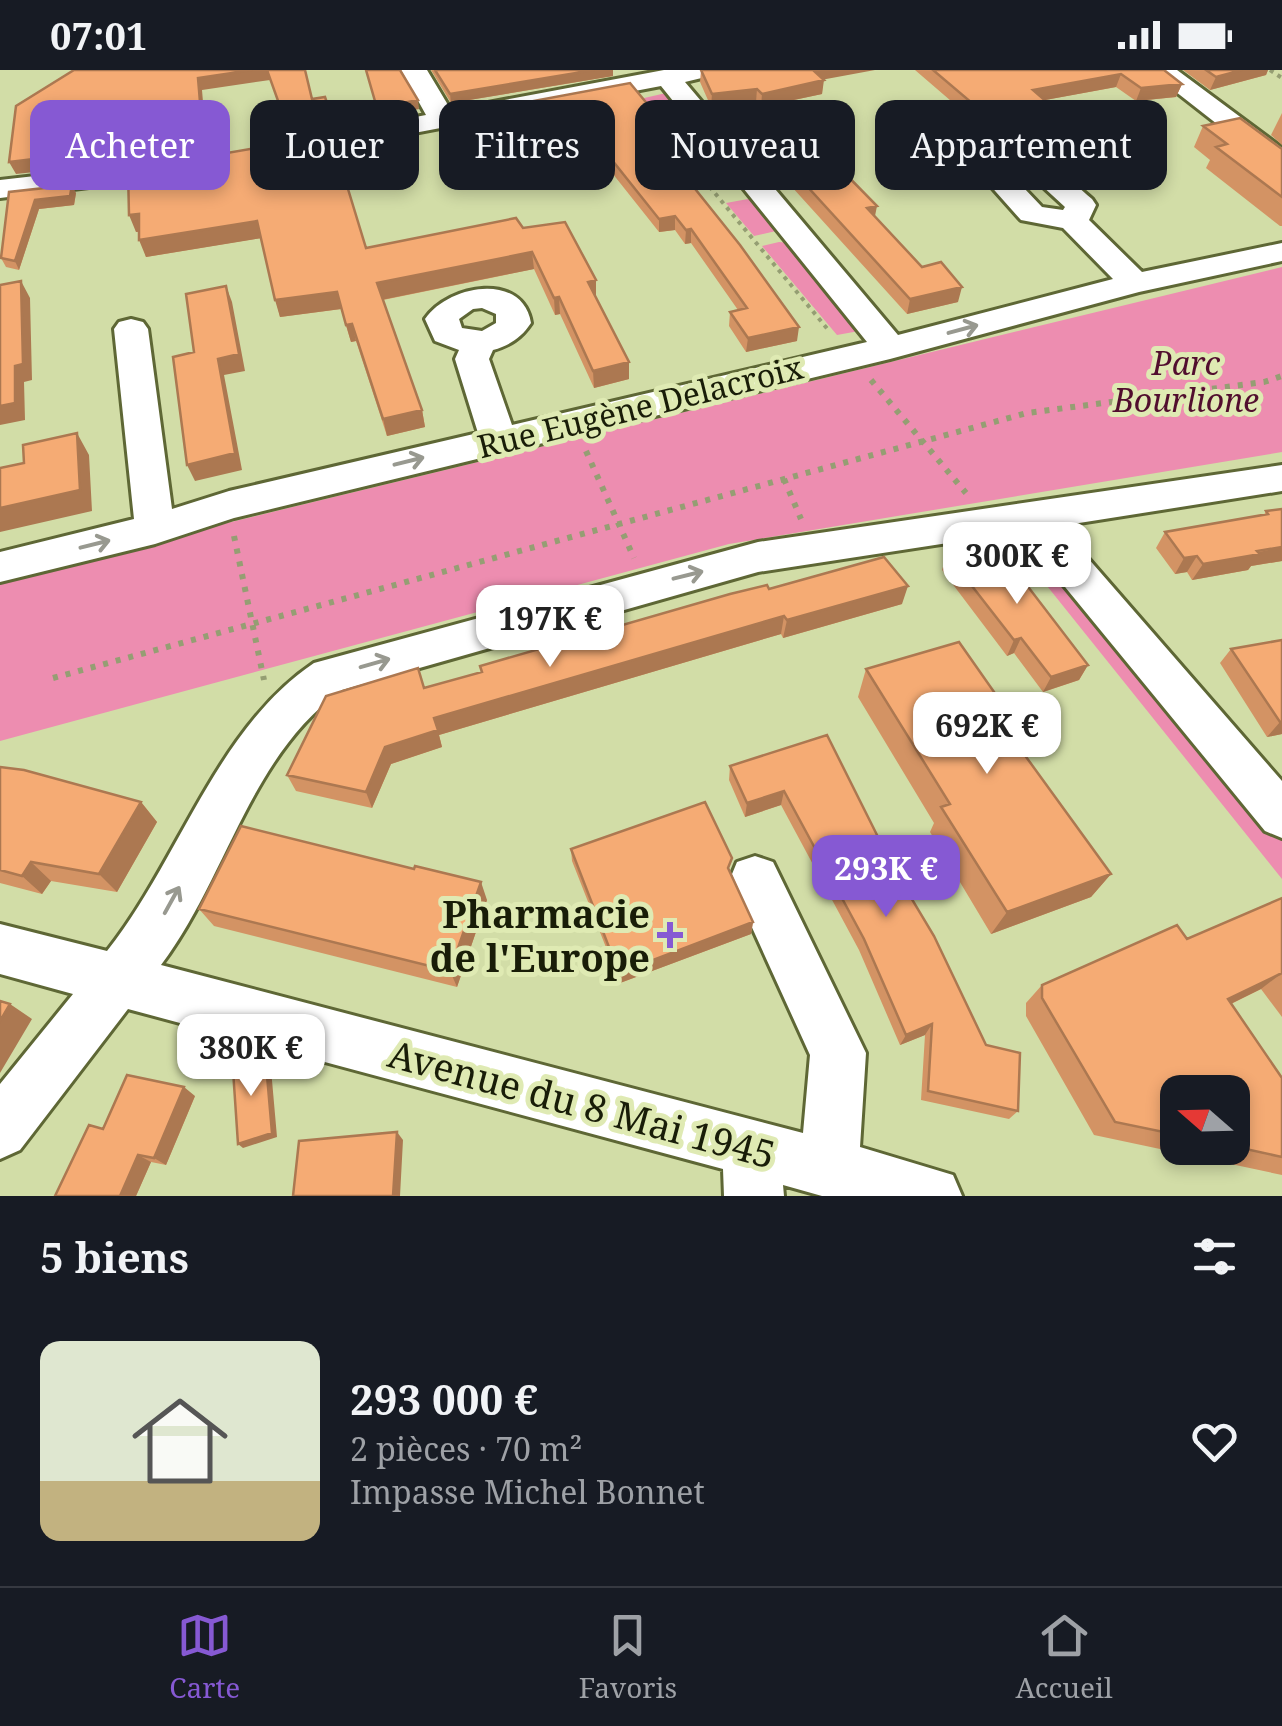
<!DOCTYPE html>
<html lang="fr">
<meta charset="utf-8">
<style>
:root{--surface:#171b24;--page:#242831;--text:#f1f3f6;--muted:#9ea1a6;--line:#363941;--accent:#8659d3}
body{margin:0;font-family:"Noto Serif",serif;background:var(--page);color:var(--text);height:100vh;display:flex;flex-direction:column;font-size:38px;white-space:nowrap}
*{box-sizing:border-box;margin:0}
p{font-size:32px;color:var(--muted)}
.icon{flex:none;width:55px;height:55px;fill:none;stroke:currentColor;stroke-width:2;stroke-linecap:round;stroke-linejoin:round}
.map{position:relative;height:1126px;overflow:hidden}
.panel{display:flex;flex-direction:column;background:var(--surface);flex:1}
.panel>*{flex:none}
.hud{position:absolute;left:30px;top:30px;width:1222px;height:90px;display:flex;gap:20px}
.needle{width:65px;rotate:290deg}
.fabs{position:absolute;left:1160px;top:1005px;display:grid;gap:20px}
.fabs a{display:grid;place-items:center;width:90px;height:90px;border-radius:20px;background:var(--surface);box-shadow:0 5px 15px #0003;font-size:50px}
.price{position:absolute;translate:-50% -85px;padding:0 22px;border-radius:20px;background:#fff;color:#222;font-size:32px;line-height:65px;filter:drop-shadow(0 2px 5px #0008)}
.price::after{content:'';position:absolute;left:50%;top:60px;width:30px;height:22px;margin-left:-15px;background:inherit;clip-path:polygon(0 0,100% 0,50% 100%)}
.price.current{background:var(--accent);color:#fff}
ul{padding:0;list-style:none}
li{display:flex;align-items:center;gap:30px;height:250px;padding:0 40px}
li+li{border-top:2px solid var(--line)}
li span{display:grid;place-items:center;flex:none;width:280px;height:200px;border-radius:20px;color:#555}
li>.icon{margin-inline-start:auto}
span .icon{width:120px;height:120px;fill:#fffc;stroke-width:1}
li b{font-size:42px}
h2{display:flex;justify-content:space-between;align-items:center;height:120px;padding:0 40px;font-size:42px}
.tag{padding:0 35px;border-radius:20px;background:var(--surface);box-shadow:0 5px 15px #0003;font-size:35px;line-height:90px}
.tag.current{background:var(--accent);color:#fff}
.status{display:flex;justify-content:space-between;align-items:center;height:70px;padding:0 50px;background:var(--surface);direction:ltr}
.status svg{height:28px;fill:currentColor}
.menu{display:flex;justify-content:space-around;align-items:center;height:140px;border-top:2px solid var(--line);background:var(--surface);font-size:28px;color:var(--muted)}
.menu a{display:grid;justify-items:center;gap:5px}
.menu .current{color:var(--accent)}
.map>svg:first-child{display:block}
.green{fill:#ed8db0}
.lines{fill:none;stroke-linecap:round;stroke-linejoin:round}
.minor-casing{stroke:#5e6735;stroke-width:6}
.path-far1{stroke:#959e73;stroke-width:4;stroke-dasharray:4 5;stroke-linecap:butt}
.path{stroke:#959e73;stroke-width:6;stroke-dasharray:5 8;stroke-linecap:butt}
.minor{fill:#fff;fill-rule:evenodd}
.wall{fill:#d39364;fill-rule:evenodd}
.shaded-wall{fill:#ac7851}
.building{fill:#f5ab74;stroke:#ac7851;stroke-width:2.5}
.oneway{stroke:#989990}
.poi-dot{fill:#8659d3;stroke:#dfeab3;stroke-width:4}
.labels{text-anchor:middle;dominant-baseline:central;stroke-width:10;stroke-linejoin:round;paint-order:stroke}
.park-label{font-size:32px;font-style:italic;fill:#510e2e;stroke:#dfeab3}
.street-label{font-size:32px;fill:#191d08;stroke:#dfeab3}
.near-poi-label{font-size:38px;font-weight:bold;fill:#191d08;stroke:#dfeab3;text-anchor:end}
.near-street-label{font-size:38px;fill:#191d08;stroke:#dfeab3}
</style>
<div class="status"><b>07:01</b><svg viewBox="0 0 49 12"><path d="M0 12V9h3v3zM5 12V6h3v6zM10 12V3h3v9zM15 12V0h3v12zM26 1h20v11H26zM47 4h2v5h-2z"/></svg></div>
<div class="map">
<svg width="1282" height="1126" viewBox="0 0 1282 1126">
<rect width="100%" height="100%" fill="#d2dda7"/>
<path class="green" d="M 666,23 L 729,98 L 727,104 L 706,110 L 640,29 Z
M 748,129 L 753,130 L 776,161 L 754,166 L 726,133 Z
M 779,172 L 790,173 L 859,261 L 837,265 L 762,176 Z
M 1282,197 L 1282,382 L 729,474 L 0,671 L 0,508 Z
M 1038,475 L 1282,767 L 1282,809 L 1019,481 Z"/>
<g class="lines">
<g class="minor-casing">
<path id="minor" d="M 401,0 L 427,0 L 451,40 L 664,0 L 718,0 L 714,5 L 685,12 L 898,265 L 1113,209 L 1063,158 L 1021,150 L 988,113 L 993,107 C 1049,93 1048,91 1092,129 L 1096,135 L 1089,150 L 1142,202 L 1282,173 L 1282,191 L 1139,222 L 890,289 L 234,448 L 155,474 L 0,512 L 0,482 L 134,449 L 114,259 L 119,252 L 131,249 L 143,252 L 148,259 L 172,439 L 229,421 L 478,363 L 455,289 L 459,280 L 435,271 L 425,249 C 449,214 523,202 531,253 C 521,268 510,275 493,280 L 489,289 L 512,355 L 867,272 L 661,16 L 283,88 L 269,80 L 283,72 L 426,45 ZM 1040,114 L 1065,137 L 1063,140 L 1042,137 L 1023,117 ZM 482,238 L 496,244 L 496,253 L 482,261 L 462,258 L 459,249 L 473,239 Z
M 1148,0 L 1177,0 L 1282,78 L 1282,100 L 1272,97 Z
M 184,89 L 194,92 L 198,98 L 194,104 L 0,128 L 0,110 Z
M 1282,395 L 1282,421 L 1060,456 L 1282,711 L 1282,768 L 1265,761 L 1020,462 L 758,502 L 342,620 C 249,686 227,808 161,895 L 803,1063 L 810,985 L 730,809 L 737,792 L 755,786 L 773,792 L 866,983 L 860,1077 L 953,1105 L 962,1126 L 822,1126 L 783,1115 L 784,1126 L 724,1126 L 723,1099 L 128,939 L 20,1080 L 0,1089 L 0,1014 L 73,924 L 0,904 L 0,854 L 107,881 C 179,791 216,659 314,593 L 758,472 Z"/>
</g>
<path class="path-far1" d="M 1270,0 L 1282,8
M 675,75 L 830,262"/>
<path class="path" d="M 871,310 L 966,423
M 586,381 L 634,488
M 784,409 L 801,449
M 234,466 L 264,610
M 53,608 L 1027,343 L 1264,312 L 1282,306"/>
<use href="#minor" class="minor"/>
</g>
<path class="wall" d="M 431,0 L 613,0 L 613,6 L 451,33 Z
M 701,0 L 823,10 L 822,24 L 761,37 L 756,32 L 711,37 L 700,12 Z
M 915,0 L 1164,0 L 1182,14 L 1176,27 L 1136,31 L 1116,17 L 1045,30 L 1082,79 L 1042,88 L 1029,76 L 1008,80 Z
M 1183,0 L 1268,0 L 1266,5 L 1210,20 Z
M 485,40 L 678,71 L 677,84 L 670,86 L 797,271 L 746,282 L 729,256 L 730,242 L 738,240 L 691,173 L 685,174 L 675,160 L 659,162 L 601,89 L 570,96 L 565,90 L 514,100 L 486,53 Z
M 1282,43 L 1282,75 L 1271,65 Z
M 1203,56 L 1282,79 L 1282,156 L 1280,156 L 1206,98 L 1210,90 L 1194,77 Z
M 904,60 L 975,80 L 970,96 L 929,104 L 901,76 Z
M 345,88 L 339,90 L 366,178 L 523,158 L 596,210 L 596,227 L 629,309 L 594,318 L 560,244 L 555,245 L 534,199 L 383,230 L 422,340 L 425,357 L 387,366 L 356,271 L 351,272 L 341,239 L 280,247 L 261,168 L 146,187 L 139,162 L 136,162 L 128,100 Z
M 784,91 L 874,147 L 958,232 L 907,244 L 782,106 Z
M 9,122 L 76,123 L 74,135 L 39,139 L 19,200 L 6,197 L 1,188 Z
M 1282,439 L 1282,491 L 1251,496 L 1248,500 L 1192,510 L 1187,502 L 1175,504 L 1156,478 L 1165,462 L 1264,445 L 1266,441 Z
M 947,484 L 1088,595 L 1079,610 L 1043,622 L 1014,583 L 1007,586 L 942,500 Z
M 769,519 L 902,534 L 783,568 L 781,564 L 439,665 L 442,677 L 391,694 L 372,738 L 296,721 L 287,705 L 424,618 Z
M 1282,570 L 1282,664 L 1267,667 L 1220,593 L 1231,579 Z
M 866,599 L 1027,669 L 1021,680 L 1111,804 L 1091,827 L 991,864 L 930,762 L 934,753 L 858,627 Z
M 827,665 L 1018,1041 L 1009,1049 L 921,1030 L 925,965 L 900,975 L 859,880 L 781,735 L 745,747 L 729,710 L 730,696 Z
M 0,697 L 141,732 L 157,752 L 117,822 L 51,811 L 42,824 L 0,813 Z
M 571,779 L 730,800 L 753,852 L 751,864 L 620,913 L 572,791 Z
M 414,799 L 487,830 L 457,917 L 214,856 L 199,839 Z
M 1282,828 L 1282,947 L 1261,919 L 1231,934 L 1282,1008 L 1282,1105 L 1094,1065 L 1026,946 L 1026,933 L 1042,915 L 1187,869 ZM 1178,1022 L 1232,1022 L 1232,1078 L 1178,1078 Z
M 195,1026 L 166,1095 L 151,1092 L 136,1126 L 55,1126 L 103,1059 Z"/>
<path class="shaded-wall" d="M 252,0 L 267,0 L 270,10 L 202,20 L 207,81 L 138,90 L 133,78 L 198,8 Z
M 594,0 L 613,0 L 613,6 L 451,33 L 450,24 Z
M 812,0 L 875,0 L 810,12 Z
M 1242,0 L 1268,0 L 1266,5 L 1210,20 L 1216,7 Z
M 1121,4 L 1116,17 L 1029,33 L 1033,20 Z
M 824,10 L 822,24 L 761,37 L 762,24 Z
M 1182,14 L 1176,27 L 1136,31 L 1141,18 Z
M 757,19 L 756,32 L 711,37 L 712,24 Z
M 418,30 L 419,39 L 379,47 L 377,38 Z
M 331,45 L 334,57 L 289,66 L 286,53 Z
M 136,56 L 141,68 L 85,76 L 81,97 L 16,104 L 9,92 L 79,63 Z
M 1034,63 L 1029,76 L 1008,80 L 1012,67 Z
M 1086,66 L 1082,79 L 1042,88 L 1046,74 Z
M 678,71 L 677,84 L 660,88 L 660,75 Z
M 341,72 L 345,88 L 338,90 L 334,73 Z
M 600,75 L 601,89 L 570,96 L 569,83 Z
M 564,76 L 565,90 L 514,100 L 513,86 Z
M 975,80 L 970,96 L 929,104 L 932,88 Z
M 72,115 L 76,123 L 74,135 L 39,139 L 19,200 L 15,191 L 35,130 Z
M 877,136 L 874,151 L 867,138 Z
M 139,144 L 146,161 L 136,162 L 129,145 Z
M 675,146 L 675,160 L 659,162 L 659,149 Z
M 257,151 L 262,168 L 146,187 L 139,170 Z
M 691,159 L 691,173 L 685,174 L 686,160 Z
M 532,182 L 534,199 L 381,230 L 377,213 Z
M 596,210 L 596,227 L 588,212 Z
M 21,211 L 30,228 L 32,310 L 24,312 L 25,350 L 0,355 L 0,336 L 15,296 Z
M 226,216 L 232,232 L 245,301 L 224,305 L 242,400 L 195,411 L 187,395 L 218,289 Z
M 962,217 L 958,232 L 907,244 L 910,229 Z
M 337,222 L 341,239 L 280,247 L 275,230 Z
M 559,227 L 560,244 L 555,245 L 554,228 Z
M 352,254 L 356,271 L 351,272 L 346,255 Z
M 799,257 L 797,271 L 746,282 L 748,268 Z
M 629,292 L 629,309 L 594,318 L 593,301 Z
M 422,340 L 425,357 L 387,366 L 383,349 Z
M 77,363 L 89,385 L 92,441 L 0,462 L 0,438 Z
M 1282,477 L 1282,491 L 1251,496 L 1248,500 L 1192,510 L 1203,494 Z
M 1197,486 L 1187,502 L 1175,504 L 1184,488 Z
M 908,516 L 902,534 L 783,568 L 787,550 Z
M 784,546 L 781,564 L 439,665 L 442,677 L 391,694 L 372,738 L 366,722 L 385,677 L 434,648 Z
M 1021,568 L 1014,583 L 1007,586 L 1014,570 Z
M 1088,595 L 1079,610 L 1043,622 L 1051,607 Z
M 1280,652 L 1282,652 L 1282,664 L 1267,667 Z
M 1027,669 L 1013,695 L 1016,673 Z
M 784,721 L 781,735 L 745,747 L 747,733 Z
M 141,732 L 157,752 L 117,822 L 99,804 Z
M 31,792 L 51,811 L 42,824 L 22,806 Z
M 1111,804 L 1091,827 L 991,864 L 1007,842 Z
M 481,812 L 487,830 L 457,917 L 450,901 Z
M 753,852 L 751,864 L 620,913 L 619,903 Z
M 1282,903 L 1261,919 L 1204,947 L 1228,929 Z
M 10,934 L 32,949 L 0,1003 L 0,951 Z
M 932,954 L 925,965 L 900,975 L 906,965 Z
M 266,994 L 271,999 L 277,1067 L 243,1078 L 238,1074 Z
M 184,1017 L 195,1026 L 166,1095 L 154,1088 Z
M 397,1062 L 403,1070 L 400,1126 L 393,1126 Z
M 138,1085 L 151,1092 L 136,1126 L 120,1126 Z"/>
<path class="building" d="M 74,0 L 252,0 L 198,8 L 203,68 L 133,78 L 136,56 L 79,63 L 75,84 L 9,92 L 16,36 Z
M 267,0 L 305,0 L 312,29 L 325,27 L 331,45 L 286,53 Z
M 366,0 L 400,0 L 418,30 L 377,38 Z
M 435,0 L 594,0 L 450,24 Z
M 701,0 L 813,0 L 824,10 L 762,24 L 757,19 L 712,24 Z
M 933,0 L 1164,0 L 1182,14 L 1141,18 L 1121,4 L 1033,20 L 1086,66 L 1046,74 L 1034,63 L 1012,67 Z
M 1206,0 L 1242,0 L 1216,7 Z
M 630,13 L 678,71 L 660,75 L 740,175 L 799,257 L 748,268 L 730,242 L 747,238 L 691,159 L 686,160 L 675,146 L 659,149 L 600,75 L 569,83 L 564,76 L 513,86 L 485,40 Z
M 1240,48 L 1282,79 L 1282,127 L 1216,77 L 1227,74 L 1203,56 Z
M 945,52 L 975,80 L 932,88 L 904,60 Z
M 338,64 L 341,72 L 334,73 L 366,178 L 516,148 L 523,158 L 565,152 L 596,210 L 588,212 L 629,292 L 593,301 L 559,227 L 554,228 L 532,182 L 377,213 L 422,340 L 383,349 L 352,254 L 346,255 L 337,222 L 275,230 L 257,151 L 139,170 L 139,144 L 129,145 L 128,100 Z
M 824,82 L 877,136 L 867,138 L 922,197 L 941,192 L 962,217 L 910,229 L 784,91 Z
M 72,115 L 70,126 L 35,130 L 15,191 L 1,188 L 9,122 Z
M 21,211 L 23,294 L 15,296 L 15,333 L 0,336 L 0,215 Z
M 226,216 L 239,284 L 218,289 L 235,383 L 187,395 L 173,287 L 194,282 L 186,224 Z
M 77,363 L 80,420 L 0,438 L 0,398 L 24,393 L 23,375 Z
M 1282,439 L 1282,477 L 1257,481 L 1260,484 L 1203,494 L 1197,486 L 1184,488 L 1165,462 L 1268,444 L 1266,441 Z
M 993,471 L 1088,595 L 1051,607 L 1021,568 L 1014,570 L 947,484 Z
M 884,487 L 908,516 L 787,550 L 784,546 L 434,648 L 438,660 L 385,677 L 366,722 L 287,705 L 326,626 L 418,598 L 424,618 L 482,602 L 480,596 L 730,524 L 767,515 L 769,519 Z
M 1282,570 L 1282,652 L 1280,652 L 1231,579 Z
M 959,572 L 1027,669 L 1016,673 L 1111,804 L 1007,842 L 941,737 L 950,734 L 866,599 Z
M 827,665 L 895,801 L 934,866 L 986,975 L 1020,983 L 1018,1041 L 928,1021 L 932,954 L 906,965 L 864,869 L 784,721 L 747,733 L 730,696 Z
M 0,697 L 24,700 L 141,732 L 99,804 L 31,792 L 22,806 L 0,800 Z
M 705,732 L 732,788 L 728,798 L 753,852 L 619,903 L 571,779 Z
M 241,756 L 414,799 L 415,796 L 481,812 L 450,901 L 199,839 Z
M 1282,828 L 1282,903 L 1228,929 L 1282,1008 L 1282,1087 L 1232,1076 L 1232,1022 L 1178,1022 L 1178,1065 L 1115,1052 L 1042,928 L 1042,915 L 1177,855 L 1187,869 Z
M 0,931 L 10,934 L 0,951 Z
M 232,985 L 266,994 L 272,1063 L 238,1074 Z
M 127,1005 L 184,1017 L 154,1088 L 138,1085 L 120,1126 L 55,1126 L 89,1055 L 103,1059 Z
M 397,1062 L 393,1126 L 293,1126 L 299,1071 Z"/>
<defs><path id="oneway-shaft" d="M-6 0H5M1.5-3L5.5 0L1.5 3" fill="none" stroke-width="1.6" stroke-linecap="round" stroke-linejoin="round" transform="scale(2.5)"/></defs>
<g class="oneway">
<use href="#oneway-shaft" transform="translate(963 259) rotate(-15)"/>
<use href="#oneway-shaft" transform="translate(409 391) rotate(-14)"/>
<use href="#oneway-shaft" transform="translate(95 474) rotate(-14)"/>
<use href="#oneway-shaft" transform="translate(688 505) rotate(-14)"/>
<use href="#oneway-shaft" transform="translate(375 593) rotate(-16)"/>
<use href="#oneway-shaft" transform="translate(172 830) rotate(-61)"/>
</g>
<path class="poi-dot" d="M665 850h10v10h10v10h-10v10h-10v-10h-10v-10h10z"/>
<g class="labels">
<g class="park-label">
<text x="1186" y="292">Parc<tspan x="1186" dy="37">Bourlione</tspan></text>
</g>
<g class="street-label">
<text transform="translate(640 336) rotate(-14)">Rue Eugène Delacroix</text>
</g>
<g class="near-poi-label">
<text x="650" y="843">Pharmacie<tspan x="650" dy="44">de l'Europe</tspan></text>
</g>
<g class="near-street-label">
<text transform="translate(582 1033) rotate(15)">Avenue du 8 Mai 1945</text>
</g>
</g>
</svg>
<div class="fabs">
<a><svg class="needle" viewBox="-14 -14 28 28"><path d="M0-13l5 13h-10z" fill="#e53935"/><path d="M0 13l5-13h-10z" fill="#9ea1a6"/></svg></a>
</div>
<b class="price" style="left:1017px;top:537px">300K €</b>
<b class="price" style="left:550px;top:600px">197K €</b>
<b class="price" style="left:987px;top:707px">692K €</b>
<b class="price current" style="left:886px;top:850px">293K €</b>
<b class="price" style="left:251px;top:1029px">380K €</b>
<div class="hud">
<a class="tag current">Acheter</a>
<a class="tag">Louer</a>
<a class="tag">Filtres</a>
<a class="tag">Nouveau</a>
<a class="tag">Appartement</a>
</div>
</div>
<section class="panel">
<h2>5 biens<svg class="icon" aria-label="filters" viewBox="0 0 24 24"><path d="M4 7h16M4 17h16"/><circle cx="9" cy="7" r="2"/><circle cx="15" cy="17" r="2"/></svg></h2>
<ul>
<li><span style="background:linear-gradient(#dfe7d0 70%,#c2b280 0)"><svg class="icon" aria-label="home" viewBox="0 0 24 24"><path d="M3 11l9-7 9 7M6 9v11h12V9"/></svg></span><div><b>293 000 €</b><p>2 pièces · 70 m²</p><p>Impasse Michel Bonnet</p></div><svg class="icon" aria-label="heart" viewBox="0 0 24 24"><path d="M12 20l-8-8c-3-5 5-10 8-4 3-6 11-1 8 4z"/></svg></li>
</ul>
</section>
<nav class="menu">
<a class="current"><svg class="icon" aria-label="map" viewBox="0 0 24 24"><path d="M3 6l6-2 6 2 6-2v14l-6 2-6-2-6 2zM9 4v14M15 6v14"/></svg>Carte</a>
<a><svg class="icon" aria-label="saved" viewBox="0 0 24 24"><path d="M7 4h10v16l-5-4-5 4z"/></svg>Favoris</a>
<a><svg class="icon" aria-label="home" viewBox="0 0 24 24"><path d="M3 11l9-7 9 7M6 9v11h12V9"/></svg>Accueil</a>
</nav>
